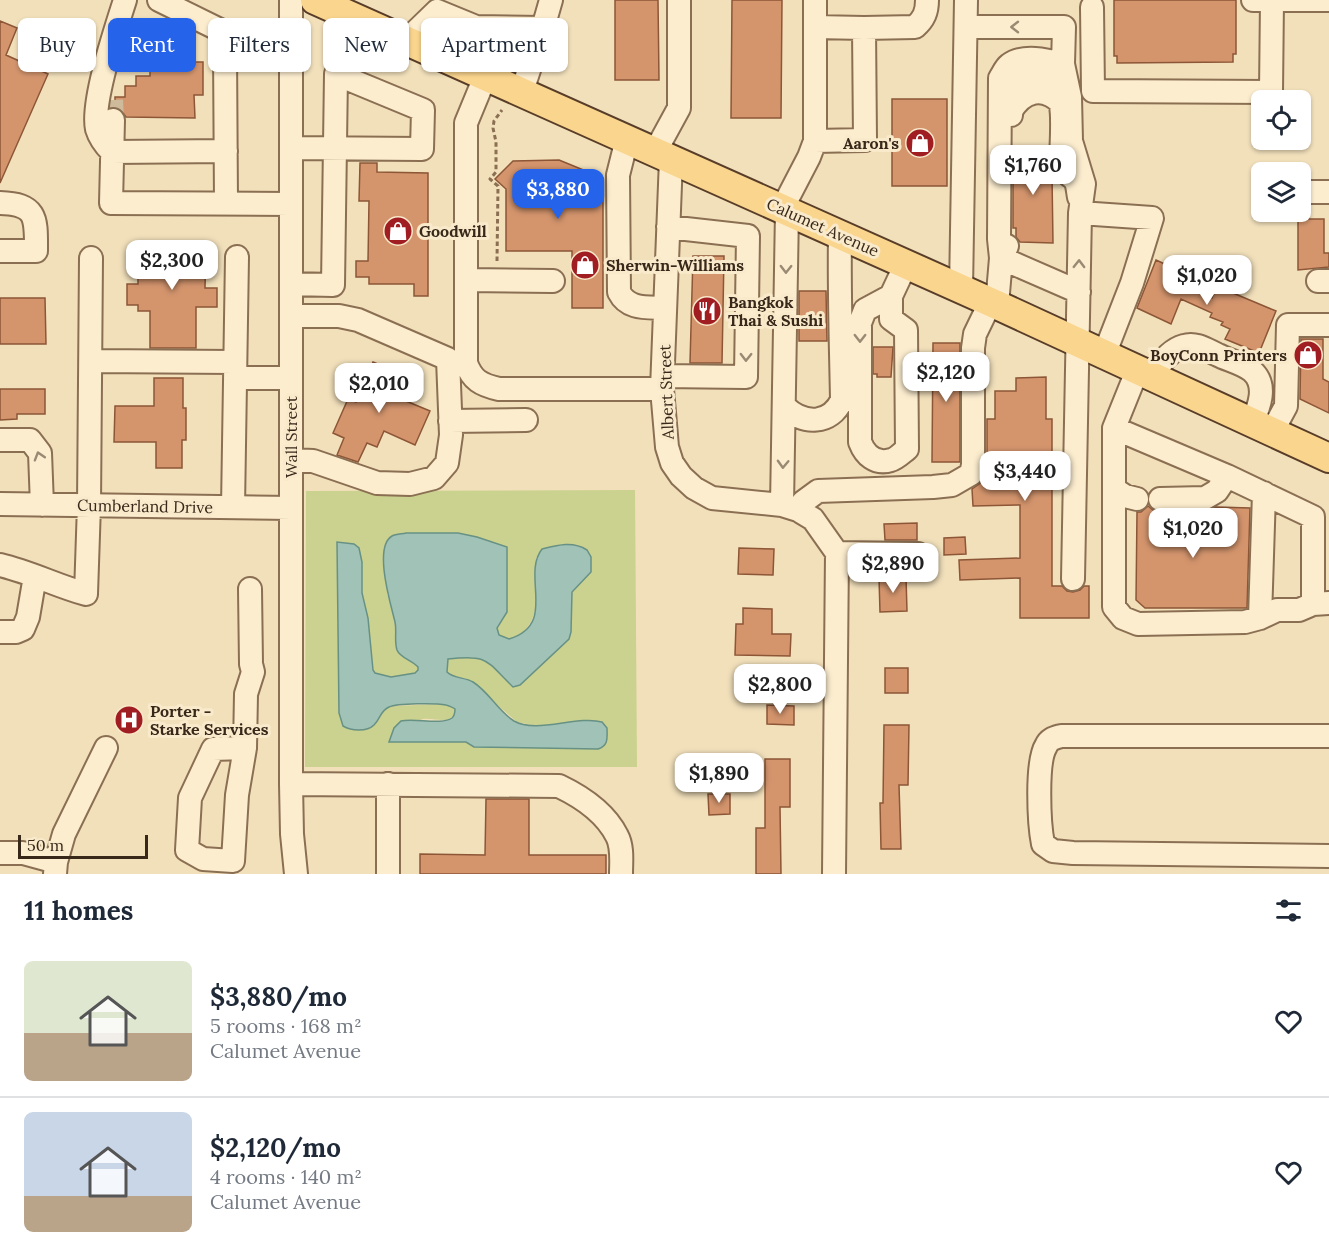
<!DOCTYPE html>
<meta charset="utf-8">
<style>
:root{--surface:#fff;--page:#f6f6f7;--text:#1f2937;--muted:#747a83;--line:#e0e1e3;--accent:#2563eb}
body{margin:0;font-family:Lora,serif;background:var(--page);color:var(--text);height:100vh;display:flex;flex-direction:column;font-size:22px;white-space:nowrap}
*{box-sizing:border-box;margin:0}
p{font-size:20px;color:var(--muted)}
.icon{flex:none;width:33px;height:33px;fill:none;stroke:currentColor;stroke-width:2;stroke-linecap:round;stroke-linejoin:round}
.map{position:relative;height:874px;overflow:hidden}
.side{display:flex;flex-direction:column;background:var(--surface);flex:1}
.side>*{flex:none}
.banner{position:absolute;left:18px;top:18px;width:600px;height:54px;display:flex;gap:12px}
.buttons{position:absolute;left:1251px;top:90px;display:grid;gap:12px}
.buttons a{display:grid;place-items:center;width:60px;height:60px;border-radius:9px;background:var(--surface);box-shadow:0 2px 4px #0004;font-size:30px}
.scale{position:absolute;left:18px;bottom:15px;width:130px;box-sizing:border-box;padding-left:6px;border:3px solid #38281a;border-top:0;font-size:16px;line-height:21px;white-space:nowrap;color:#38281a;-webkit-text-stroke:4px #f9eacb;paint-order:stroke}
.price{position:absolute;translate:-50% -51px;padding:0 14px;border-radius:12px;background:#fff;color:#222;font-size:20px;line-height:39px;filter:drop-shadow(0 2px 3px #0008)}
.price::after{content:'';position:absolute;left:50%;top:36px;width:18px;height:14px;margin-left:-9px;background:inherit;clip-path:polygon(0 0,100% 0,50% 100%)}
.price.on{background:var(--accent);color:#fff}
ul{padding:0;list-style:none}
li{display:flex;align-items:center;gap:18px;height:150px;padding:0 24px}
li+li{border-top:2px solid var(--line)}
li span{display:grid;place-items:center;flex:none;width:168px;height:120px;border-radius:9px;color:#555}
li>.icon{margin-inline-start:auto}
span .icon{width:72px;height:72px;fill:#fffc;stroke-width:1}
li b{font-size:26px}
h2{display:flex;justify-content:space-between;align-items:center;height:72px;padding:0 24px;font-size:26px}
.tag{padding:0 21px;border-radius:9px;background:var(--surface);box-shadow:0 2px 4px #0004;font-size:21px;line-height:54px}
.tag.on{background:var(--accent);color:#fff}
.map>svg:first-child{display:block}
.green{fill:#cbd18e;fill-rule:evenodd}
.water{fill:#a0c2b7;stroke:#679185;stroke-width:1.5}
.building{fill:#d4956d;stroke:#8c5637;stroke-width:1.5}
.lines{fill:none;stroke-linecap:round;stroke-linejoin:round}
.minor-tunnel{stroke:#cdbb9b;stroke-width:22;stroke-dasharray:22 11;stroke-linecap:butt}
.minor-casing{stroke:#8b6f53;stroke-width:26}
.major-casing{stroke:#583d28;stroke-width:32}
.path{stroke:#8b6f53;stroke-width:3;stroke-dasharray:4.5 3;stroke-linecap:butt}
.minor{stroke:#fcedcf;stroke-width:22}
.major{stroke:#fad58e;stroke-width:28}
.oneway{stroke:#9a8a74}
.labels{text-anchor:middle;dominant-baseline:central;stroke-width:6;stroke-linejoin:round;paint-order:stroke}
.poi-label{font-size:16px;font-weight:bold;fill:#38281a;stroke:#f9eacb;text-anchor:start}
.street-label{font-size:16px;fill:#38281a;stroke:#f9eacb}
</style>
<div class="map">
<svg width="1329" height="874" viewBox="0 0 1329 874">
<rect width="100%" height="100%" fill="#f2e0bb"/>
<path class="green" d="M 635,490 L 637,767 L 305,767 L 306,491 ZM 406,533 L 502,617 L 497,628 L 499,635 L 509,639 C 545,628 536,587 536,557 L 591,572 L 572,592 L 571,632 L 569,639 L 520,685 L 513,687 C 486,660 489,655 448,659 L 447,672 L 451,676 L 467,679 L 517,722 C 532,726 554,727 569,724 C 581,721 591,719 602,722 L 466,742 L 390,741 C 397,736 415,721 423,719 C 435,717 453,727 455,709 L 445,704 L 391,706 L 382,711 L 374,725 L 360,730 L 350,730 L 362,562 L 362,593 L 368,618 L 373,670 L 375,673 L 391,677 L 415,673 L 418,670 L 418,667 L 414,661 L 401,655 L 396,647 L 396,624 L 387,593 Z"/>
<path class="water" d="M 406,533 L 458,533 L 477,537 L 507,547 L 507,612 L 497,628 L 499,635 L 509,639 C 558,624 521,576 542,549 C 558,545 573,541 587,550 L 591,557 L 591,572 L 572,592 L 571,632 L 569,639 L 520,685 L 513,687 C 486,661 489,654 448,659 L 447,672 C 454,679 465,677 473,682 C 489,692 498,711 514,721 C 536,734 578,715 602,722 L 607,728 C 607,738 609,745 598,749 L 474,747 L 466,742 L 389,742 L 394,728 L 401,721 C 414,718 442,725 452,718 C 455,715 455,712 455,709 C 454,708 447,705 446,705 C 437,703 397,703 389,707 C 380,711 381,718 374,725 C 367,732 351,731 343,726 L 339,713 L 337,542 L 354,544 L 359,548 L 362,562 L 362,593 L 368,618 L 373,670 L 375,673 L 391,677 L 415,673 L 418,670 L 418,667 C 412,660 400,658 397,650 C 394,641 397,631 395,622 C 391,605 373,547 392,536 C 396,534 402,534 406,533 Z"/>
<path class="building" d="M 615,0 L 658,0 L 659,80 L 615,80 Z
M 732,0 L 782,0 L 781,118 L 731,118 Z
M 1114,0 L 1236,0 L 1236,54 L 1233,54 L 1233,62 L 1117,63 L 1117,56 L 1114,56 Z
M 0,21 L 17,28 L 6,55 L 48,74 L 0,183 Z
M 150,38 L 195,38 L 195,62 L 203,62 L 203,95 L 194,95 L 195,118 L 126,117 L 120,109 L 115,107 L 115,97 L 125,97 L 125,86 L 136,86 L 136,76 L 150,76 Z
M 892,99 L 947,99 L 947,186 L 892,186 Z
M 1048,147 L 1048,164 L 1052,176 L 1053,243 L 1020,242 L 1016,237 L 1016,228 L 1013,228 L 1013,155 L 1023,155 L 1023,148 Z
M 559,160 L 603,178 L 603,308 L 572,308 L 572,251 L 506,251 L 506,189 L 495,179 L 513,161 Z
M 360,163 L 377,163 L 377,172 L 428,173 L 428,296 L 414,296 L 414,284 L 369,284 L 369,277 L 356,277 L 356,261 L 368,261 L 369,201 L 359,201 Z
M 1298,219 L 1324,219 L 1324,253 L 1329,253 L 1329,267 L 1298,270 Z
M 138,241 L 206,242 L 205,288 L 217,288 L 217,307 L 196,307 L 196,348 L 150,348 L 150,311 L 138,311 L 138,305 L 127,305 L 127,284 L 138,284 Z
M 693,256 L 724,256 L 722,363 L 690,363 Z
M 1156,260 L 1191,276 L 1186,287 L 1212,298 L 1220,279 L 1236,285 L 1233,293 L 1276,311 L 1259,353 L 1225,339 L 1230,329 L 1221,325 L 1223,322 L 1210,317 L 1212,313 L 1181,299 L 1171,324 L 1137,308 Z
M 799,291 L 826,291 L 827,341 L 799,341 Z
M 0,298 L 45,298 L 46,344 L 0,344 Z
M 1301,339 L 1323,339 L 1323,379 L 1329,382 L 1329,413 L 1300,399 Z
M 933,343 L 960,343 L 960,462 L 932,462 Z
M 873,347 L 893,347 L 891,377 L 877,377 L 877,374 L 873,374 Z
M 373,362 L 408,377 L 404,386 L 411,389 L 406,401 L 430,411 L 415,445 L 384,431 L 377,447 L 367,443 L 358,462 L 337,455 L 344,438 L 333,433 L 348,399 L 356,402 Z
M 1046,377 L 1046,419 L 1052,419 L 1052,586 L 1062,586 L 1067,591 L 1073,592 L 1080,590 L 1084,586 L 1089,586 L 1089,618 L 1020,618 L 1020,578 L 960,580 L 959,560 L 1020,558 L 1020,505 L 973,506 L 972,489 L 982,482 L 984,477 L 987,465 L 987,419 L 995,419 L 995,391 L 1016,391 L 1016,378 Z
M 154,378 L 183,378 L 183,408 L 186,408 L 186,440 L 182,440 L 182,468 L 156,468 L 156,442 L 114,442 L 115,406 L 154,406 Z
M 0,389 L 45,389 L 45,414 L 17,414 L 17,419 L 0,420 Z
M 1148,506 L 1153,510 L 1160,512 L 1205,512 L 1216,507 L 1250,508 L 1247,608 L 1145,608 L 1136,600 L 1137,512 L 1141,512 Z
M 917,523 L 917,540 L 885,540 L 884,524 Z
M 965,537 L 966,554 L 944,555 L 944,538 Z
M 739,548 L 774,549 L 773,575 L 738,574 Z
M 906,577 L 907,611 L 880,612 L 879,578 Z
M 743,608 L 772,609 L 772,634 L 791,634 L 790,656 L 735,655 L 736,624 L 743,624 Z
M 885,668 L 908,668 L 908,693 L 885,693 Z
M 767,705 L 794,706 L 794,725 L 767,724 Z
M 884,725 L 909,725 L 908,785 L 899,785 L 901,849 L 881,849 L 880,803 L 883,803 Z
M 765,759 L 790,759 L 790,807 L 780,807 L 781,874 L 756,874 L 756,828 L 765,828 Z
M 708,794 L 730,794 L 730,814 L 709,815 Z
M 486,799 L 529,799 L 529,855 L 606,855 L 606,874 L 420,874 L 420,854 L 485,855 Z"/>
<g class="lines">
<path class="minor-tunnel" d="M 112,100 L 113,120"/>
<g class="minor-casing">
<path id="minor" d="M 125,0 C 116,28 91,103 97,129 C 100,139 105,145 112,152 L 226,151
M 159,0 L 222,31 L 225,50 L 226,203
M 291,0 L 291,784 L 292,834 L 296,874
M 1253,0 L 1329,0
M 1092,7 L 1093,91 L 1271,92 L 1272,0
M 815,27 L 864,28
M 966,27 L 1064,27 L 1063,64
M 543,28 L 551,0
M 406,41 L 437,11 L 476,27 L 543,28 L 521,94
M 225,50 L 291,49
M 485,77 L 466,123 L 466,363 C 472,380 481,385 499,389 L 662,389
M 1011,111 C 1023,91 1043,85 1061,103
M 1011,115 C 1012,98 1016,65 1041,73 C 1046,74 1052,79 1055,84 C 1066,104 1061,141 1061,164 C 1064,176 1072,174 1076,182 C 1078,187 1078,193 1079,197
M 113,120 L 111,203 L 291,204
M 627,139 L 618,175 L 619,292 C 628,310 647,307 665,308
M 815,141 L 865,140 L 864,28 L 915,27 C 924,19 927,12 927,0
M 655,152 L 679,108 L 679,0
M 671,159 L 662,389 L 667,447 L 672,463 L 681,476 L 694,488 L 712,498 L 782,505 L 798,510 L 813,519 L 837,553 L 834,874
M 1300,192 L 1329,192
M 0,203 C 38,204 36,219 36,251 L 0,251
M 782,209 L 809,157 L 815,141 L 815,0
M 1080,213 L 1152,218 L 1132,283 L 1104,355
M 1007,246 L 1001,258 L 1079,292
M 466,280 L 553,281
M 1318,281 L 1329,281
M 291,284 L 333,285 L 336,74 L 423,110 L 422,149 L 291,148
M 961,289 L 966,0
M 891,296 L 865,310 L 860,323 L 860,442 C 865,455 875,465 891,460 C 896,459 903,452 907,449 L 906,330 L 891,319 L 891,296 L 906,264
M 997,305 L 1001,258 L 999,239 L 1000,78 C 1003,74 1005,68 1009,65 C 1023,54 1047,60 1063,64 L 1070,97 L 1071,141 L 1084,184 L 1080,213 L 1073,579
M 291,316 L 339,316 L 358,320 L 448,359 L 451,435 L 447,463 L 434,478 L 410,484 L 377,483 L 313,461 L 291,460
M 91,361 L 235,362
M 1137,371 L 1114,428 L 1114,607 L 1123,618 L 1138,624 L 1245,622 L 1260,618 L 1277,610 L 1299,610 L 1313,604 L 1329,603
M 663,376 L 746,377 L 748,236 L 668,227
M 1150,376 C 1160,365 1169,350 1184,346 C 1196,342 1207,350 1218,355 C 1228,360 1244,364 1252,371 C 1268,385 1259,407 1252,423
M 235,378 L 291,378
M 785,407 C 804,425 830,425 842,400 C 841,345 839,290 840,235
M 450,421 L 526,420
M 1114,428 L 1227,476 L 1313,517 L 1313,604
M 1272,432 L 1286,406 L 1288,325 L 1329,325
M 0,440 L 30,440 L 40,453 L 42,505
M 1114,489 L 1125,496 L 1137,499
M 1160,499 L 1205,498 L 1217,491 L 1227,476
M 0,504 L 291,508
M 782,505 L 787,211
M 233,507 L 237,257
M 798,510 L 803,502 L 818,491 L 933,487 L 952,485 L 971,474 L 973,465 L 973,348 L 975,334 L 990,303
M 837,553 L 918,554
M 0,565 C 30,572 57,586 86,594 L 89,505 L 91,258
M 1260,618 L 1264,493
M 0,632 L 16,632 L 23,629 L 28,617 L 35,576
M 1329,736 L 1061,736 C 1054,738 1049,739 1046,746 C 1036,762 1039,824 1043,844 L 1053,851 L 1073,853 L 1329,856
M 245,748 L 237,795 L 233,861 L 203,859 L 187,850 L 190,798 L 213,749 L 245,748 L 246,694 L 253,672 L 251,664 L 250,589
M 291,784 L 559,786 C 582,797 605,812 617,836 C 623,847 621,862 621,874
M 388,784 L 388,874
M 0,853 L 23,853 L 56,862 L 55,874
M 56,862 L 64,834 L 106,748"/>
</g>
<g class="major-casing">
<path id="major" d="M 315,0 L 997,305 L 1329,458"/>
</g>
<path class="path" d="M 497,261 L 498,186 L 490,179 L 496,172 L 496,142 L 493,128 L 494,121 L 502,110"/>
<use href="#minor" class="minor"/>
<use href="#major" class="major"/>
</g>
<defs><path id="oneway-chevron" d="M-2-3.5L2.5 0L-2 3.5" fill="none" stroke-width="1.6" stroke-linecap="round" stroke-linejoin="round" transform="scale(1.5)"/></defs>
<g class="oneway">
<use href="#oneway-chevron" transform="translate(1015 27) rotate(-180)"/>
<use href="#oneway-chevron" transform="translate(1079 264) rotate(-89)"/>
<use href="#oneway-chevron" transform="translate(786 269) rotate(91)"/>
<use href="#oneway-chevron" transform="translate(860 338) rotate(90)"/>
<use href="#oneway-chevron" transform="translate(746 357) rotate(91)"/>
<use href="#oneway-chevron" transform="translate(39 456) rotate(-107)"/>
<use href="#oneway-chevron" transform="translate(783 464) rotate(92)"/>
</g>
<defs>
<g id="shop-disc" transform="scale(1.5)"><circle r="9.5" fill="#a01d22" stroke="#f9eacb"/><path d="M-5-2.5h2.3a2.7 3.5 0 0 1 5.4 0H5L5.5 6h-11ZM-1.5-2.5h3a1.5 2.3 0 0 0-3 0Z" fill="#fff"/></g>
<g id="restaurant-disc" transform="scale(1.5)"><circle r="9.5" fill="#a01d22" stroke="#f9eacb"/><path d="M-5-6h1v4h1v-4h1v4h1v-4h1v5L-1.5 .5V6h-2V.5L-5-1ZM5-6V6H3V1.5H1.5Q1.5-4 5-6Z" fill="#fff"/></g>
<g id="hospital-disc" transform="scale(1.5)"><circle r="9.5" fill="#a01d22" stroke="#f9eacb"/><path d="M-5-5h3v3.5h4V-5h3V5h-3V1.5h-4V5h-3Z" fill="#fff"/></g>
</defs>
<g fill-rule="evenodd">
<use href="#shop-disc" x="920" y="143"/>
<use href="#shop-disc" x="398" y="231"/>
<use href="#shop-disc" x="585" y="265"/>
<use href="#restaurant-disc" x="707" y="311"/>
<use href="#shop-disc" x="1308" y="355"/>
<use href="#hospital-disc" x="129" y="720"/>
</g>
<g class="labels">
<g class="poi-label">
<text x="899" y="143" text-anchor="end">Aaron's</text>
<text x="419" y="231">Goodwill</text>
<text x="606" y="265">Sherwin-Williams</text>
<text x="728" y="302">Bangkok<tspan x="728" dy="18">Thai &amp; Sushi</tspan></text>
<text x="1287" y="355" text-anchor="end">BoyConn Printers</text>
<text x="150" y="711">Porter -<tspan x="150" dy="18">Starke Services</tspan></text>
</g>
<g class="street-label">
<text transform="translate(823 227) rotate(24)">Calumet Avenue</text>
<text transform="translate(666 392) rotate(-92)">Albert Street</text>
<text transform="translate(291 437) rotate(-90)">Wall Street</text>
<text transform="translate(145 506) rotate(1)">Cumberland Drive</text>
</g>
</g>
</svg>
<div class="buttons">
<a><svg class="icon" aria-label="locate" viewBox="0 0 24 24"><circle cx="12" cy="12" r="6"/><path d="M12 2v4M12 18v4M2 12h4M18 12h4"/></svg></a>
<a><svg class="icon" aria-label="layers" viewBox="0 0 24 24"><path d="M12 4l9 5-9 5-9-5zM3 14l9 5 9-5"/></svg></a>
</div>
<div class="scale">50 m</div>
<b class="price" style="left:1033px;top:196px">$1,760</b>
<b class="price on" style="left:558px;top:220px">$3,880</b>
<b class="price" style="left:172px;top:291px">$2,300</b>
<b class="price" style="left:1207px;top:306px">$1,020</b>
<b class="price" style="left:946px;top:403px">$2,120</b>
<b class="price" style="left:379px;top:414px">$2,010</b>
<b class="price" style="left:1025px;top:502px">$3,440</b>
<b class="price" style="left:1193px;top:559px">$1,020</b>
<b class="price" style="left:893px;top:594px">$2,890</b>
<b class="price" style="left:780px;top:715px">$2,800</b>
<b class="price" style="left:719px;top:804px">$1,890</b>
<div class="banner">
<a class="tag">Buy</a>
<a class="tag on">Rent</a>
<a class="tag">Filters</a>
<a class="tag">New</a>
<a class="tag">Apartment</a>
</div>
</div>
<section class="side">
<h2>11 homes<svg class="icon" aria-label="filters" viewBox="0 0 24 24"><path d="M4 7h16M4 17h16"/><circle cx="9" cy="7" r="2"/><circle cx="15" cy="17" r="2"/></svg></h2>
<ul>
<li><span style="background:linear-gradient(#dfe7d0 60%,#b9a48a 0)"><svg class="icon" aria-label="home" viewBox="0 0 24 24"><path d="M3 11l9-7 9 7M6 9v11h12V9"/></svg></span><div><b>$3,880/mo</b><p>5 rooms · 168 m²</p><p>Calumet Avenue</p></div><svg class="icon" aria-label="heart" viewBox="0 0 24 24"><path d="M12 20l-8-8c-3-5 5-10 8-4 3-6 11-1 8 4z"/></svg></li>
<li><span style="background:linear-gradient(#c9d6e8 70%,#b9a48a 0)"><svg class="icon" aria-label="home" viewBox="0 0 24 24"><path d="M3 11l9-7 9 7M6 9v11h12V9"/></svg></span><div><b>$2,120/mo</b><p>4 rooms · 140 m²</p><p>Calumet Avenue</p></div><svg class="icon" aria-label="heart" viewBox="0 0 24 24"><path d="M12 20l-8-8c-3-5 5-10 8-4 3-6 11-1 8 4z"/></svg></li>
</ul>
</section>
